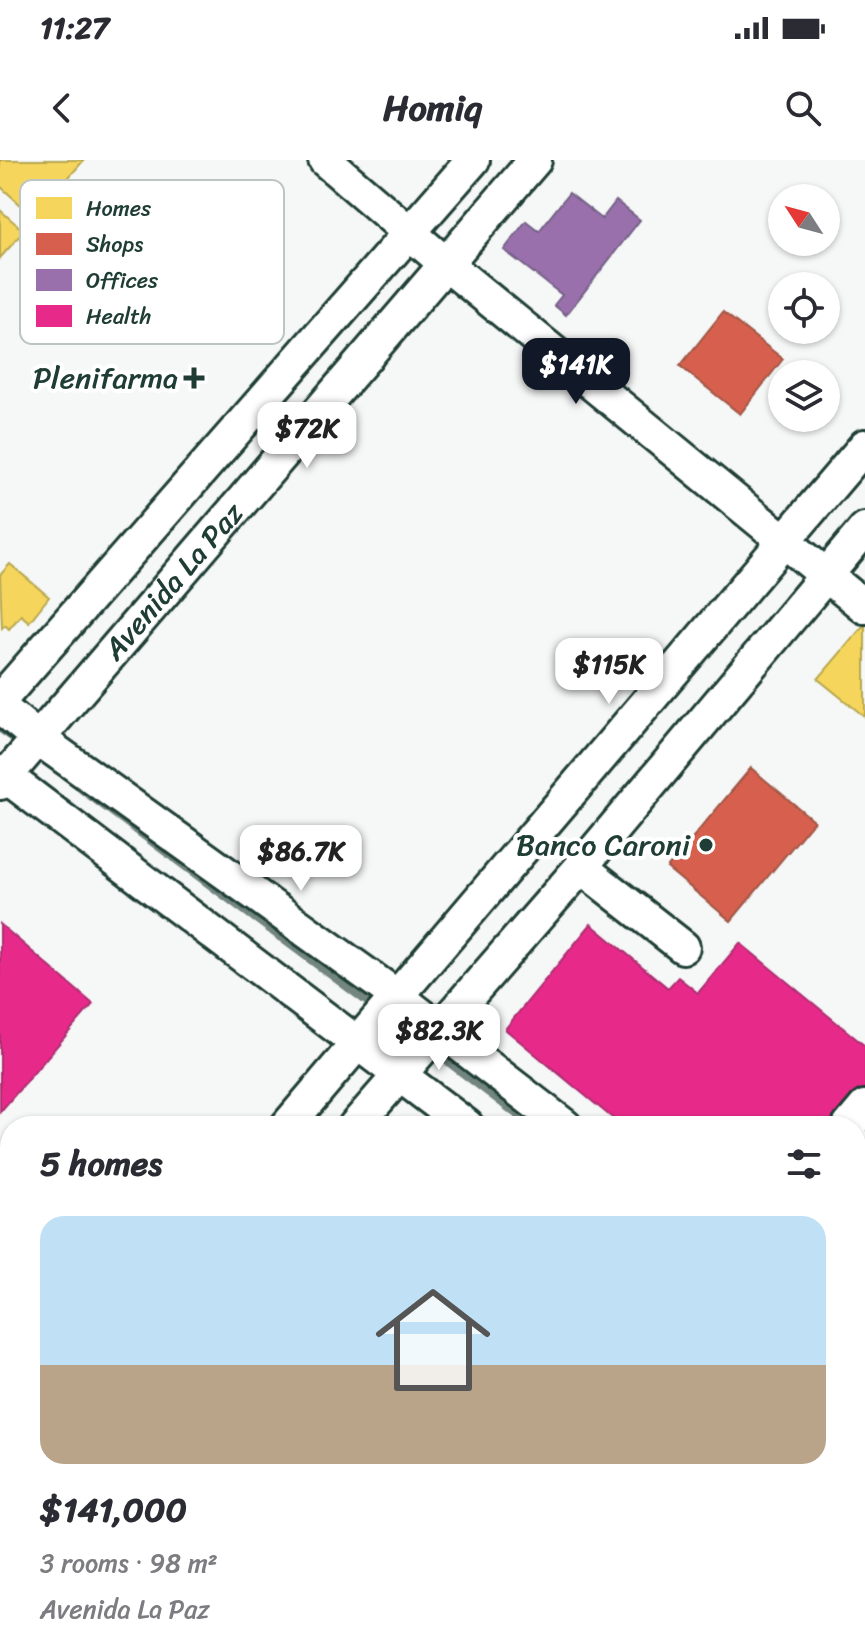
<!DOCTYPE html>
<meta charset="utf-8">
<style>
:root{--surface:#fff;--page:#f7f7f7;--text:#2b2b33;--muted:#7c7c81;--accent:#111827}
body{margin:0;font-family:Sriracha,sans-serif;background:var(--page);color:var(--text);height:100vh;display:flex;flex-direction:column;font-size:30px;white-space:nowrap}
*{box-sizing:border-box;margin:0}
p{font-size:26px;color:var(--muted)}
.icon{flex:none;width:44px;height:44px;fill:none;stroke:currentColor;stroke-width:2;stroke-linecap:round;stroke-linejoin:round}
.map{position:relative;flex:1;overflow:hidden}
.sheet{position:absolute;left:0px;top:956px;width:866px;height:536px;display:flex;flex-direction:column;background:var(--surface);border-radius:32px 32px 0 0;box-shadow:0 2px 6px #0004}
.sheet>*{flex:none}
.needle{width:52px;rotate:306deg}
.fabs{position:absolute;left:768px;top:24px;display:grid;gap:16px}
.fabs a{display:grid;place-items:center;width:72px;height:72px;border-radius:50%;background:var(--surface);box-shadow:0 2px 6px #0004;font-size:40px}
.price{position:absolute;translate:-50% -68px;padding:0 18px;border-radius:16px;background:#fff;color:#222;font-size:26px;line-height:52px;filter:drop-shadow(0 2px 4px #0008)}
.price::after{content:'';position:absolute;left:50%;top:48px;width:24px;height:18px;margin-left:-12px;background:inherit;clip-path:polygon(0 0,100% 0,50% 100%)}
.price.current{background:var(--accent);color:#fff}
ul{padding:0;list-style:none}
li{display:grid;align-content:center;gap:16px;height:424px;padding:0 40px}
li span{display:grid;place-items:center;height:248px;border-radius:24px;color:#555}
li>.icon{margin-inline-start:auto}
span .icon{width:144px;height:144px;fill:#fffc;stroke-width:1}
li b{font-size:34px}
h2{display:flex;justify-content:space-between;align-items:center;height:96px;padding:0 40px;font-size:34px}
.status{display:flex;justify-content:space-between;align-items:center;height:56px;padding:0 40px;background:var(--surface);direction:ltr}
.status svg{height:22px;fill:currentColor}
header{display:flex;justify-content:space-between;align-items:center;height:104px;padding:0 40px;background:var(--surface);font-size:36px;font-weight:700}
.map>svg:first-child{display:block}
.homes{fill:#f6d55c;stroke:#b6a750;stroke-width:2}
.shops{fill:#d6604d;stroke:#9f5646;stroke-width:2}
.offices{fill:#9970ab;stroke:#746187;stroke-width:2}
.health{fill:#e7298a;stroke:#ab2f70;stroke-width:2}
.lines{fill:none;stroke-linecap:round;stroke-linejoin:round}
.stream{stroke:#72857f;stroke-width:8}
.minor-casing{stroke:#1f3d34;stroke-width:38}
.minor{stroke:#fff;stroke-width:32}
.poi-dot{fill:#1f3d34;stroke:#fff;stroke-width:3}
.labels{text-anchor:middle;dominant-baseline:central;stroke-width:8;stroke-linejoin:round;paint-order:stroke}
.poi-label{font-size:30px;fill:#1f3d34;stroke:#fff;text-anchor:end}
.street-label{font-size:30px;fill:#1f3d34;stroke:#fff}
.key{fill:#fff;stroke:#bcc5c2;stroke-width:2}
.key-label{font-size:22px;fill:#1f3d34}
</style>
<div class="status"><b>11:27</b><svg viewBox="0 0 49 12"><path d="M0 12V9h3v3zM5 12V6h3v6zM10 12V3h3v9zM15 12V0h3v12zM26 1h20v11H26zM47 4h2v5h-2z"/></svg></div>
<header><svg class="icon" aria-label="back" viewBox="0 0 24 24"><path d="M15 5l-7 7 7 7"/></svg>Homiq<svg class="icon" aria-label="search" viewBox="0 0 24 24"><circle cx="10" cy="10" r="6"/><path d="M15 15l6 6"/></svg></header>
<div class="map">
<svg width="865" height="1492" viewBox="0 0 865 1492">
<rect width="100%" height="100%" fill="#f6f7f7"/>
<filter id="ink" filterUnits="userSpaceOnUse"><feTurbulence type="fractalNoise" baseFrequency=".0125" numOctaves="2"/><feDisplacementMap in="SourceGraphic" scale="16" xChannelSelector="R" yChannelSelector="G"/><feConvolveMatrix kernelMatrix="1 2 1 2 8 2 1 2 1" color-interpolation-filters="sRGB"/></filter>
<g filter="url(#ink)">
<path class="homes" d="M 0,0 L 84,0 L 34,57 L 0,26 Z
M 0,50 L 24,71 L 0,98 Z
M 10,404 L 49,437 L 29,462 L 21,455 L 9,469 L 5,465 L 2,468 L 0,415 Z
M 864,465 L 865,466 L 865,557 L 818,519 Z
M 53,1482 L 101,1482 L 93,1492 L 66,1492 Z"/>
<path class="shops" d="M 723,152 L 783,199 L 740,254 L 680,206 Z
M 751,608 L 814,661 L 731,761 L 667,708 Z"/>
<path class="offices" d="M 569,33 L 602,59 L 616,41 L 640,60 L 566,155 L 554,145 L 562,135 L 504,90 L 526,61 L 539,71 Z"/>
<path class="health" d="M 0,764 L 93,844 L 0,952 Z
M 591,764 L 668,828 L 678,817 L 698,833 L 740,783 L 865,886 L 865,938 L 842,966 L 622,966 L 505,869 Z"/>
<g class="lines">
<path class="stream" d="M 0,569 L 19,582
M 81,629 L 378,850
M 389,858 L 420,881
M 431,889 L 532,966
M 856,1211 L 865,1218"/>
<g class="minor-casing">
<g id="minor">
<path d="M 325,0 L 447,105 L 865,447"/>
<path d="M 0,540 L 473,0"/>
<path d="M 0,547 L 39,579 L 398,837 L 565,966"/>
<path d="M 0,612 L 467,966"/>
<path id="s1" d="M 0,623 L 535,0"/>
<path d="M 581,707 L 683,787"/>
<path d="M 287,966 L 865,286"/>
<path d="M 355,966 L 581,707 L 865,369"/>
<path d="M 849,966 L 865,947"/>
<path d="M 856,997 L 865,987"/>
<path d="M 856,1181 L 865,1187"/>
<path d="M 0,1224 L 10,1232"/>
<path d="M 856,1247 L 865,1254"/>
<path d="M 0,1310 L 10,1298"/>
<path d="M 0,1381 L 10,1369"/>
<path d="M 856,1476 L 865,1462"/>
<path d="M 313,1482 L 325,1492"/>
<path d="M 384,1492 L 393,1482"/>
</g>
</g>
<use href="#minor" class="minor"/>
</g>
</g>
<g class="poi-dot">
<path d="M190 206h8v8h8v8h-8v8h-8v-8h-8v-8h8z"/>
<circle cx="706" cy="685" r="8"/>
</g>
<g class="labels">
<g class="poi-label">
<text x="178" y="218">Plenifarma</text>
<text x="690" y="685">Banco Caroni</text>
</g>
<g class="street-label">
<text stroke="none"><textPath href="#s1" startOffset="266">Avenida La Paz</textPath></text>
</g>
</g>
<rect x="20" y="20" width="264" height="164" rx="12" class="key"/>
<rect x="36" y="37" width="36" height="22" fill="#f6d55c"/>
<rect x="36" y="73" width="36" height="22" fill="#d6604d"/>
<rect x="36" y="109" width="36" height="22" fill="#9970ab"/>
<rect x="36" y="145" width="36" height="22" fill="#e7298a"/>
<g class="key-label">
<text x="86" y="56">Homes</text>
<text x="86" y="92">Shops</text>
<text x="86" y="128">Offices</text>
<text x="86" y="164">Health</text>
</g>
</svg>
<div class="fabs">
<a><svg class="needle" viewBox="-14 -14 28 28"><path d="M0-13l5 13h-10z" fill="#e53935"/><path d="M0 13l5-13h-10z" fill="#7c7c81"/></svg></a>
<a><svg class="icon" aria-label="locate" viewBox="0 0 24 24"><circle cx="12" cy="12" r="6"/><path d="M12 2v4M12 18v4M2 12h4M18 12h4"/></svg></a>
<a><svg class="icon" aria-label="layers" viewBox="0 0 24 24"><path d="M12 4l9 5-9 5-9-5zM3 14l9 5 9-5"/></svg></a>
</div>
<b class="price current" style="left:576px;top:246px">$141K</b>
<b class="price" style="left:307px;top:310px">$72K</b>
<b class="price" style="left:609px;top:546px">$115K</b>
<b class="price" style="left:301px;top:733px">$86.7K</b>
<b class="price" style="left:439px;top:912px">$82.3K</b>
<section class="sheet">
<h2>5 homes<svg class="icon" aria-label="filters" viewBox="0 0 24 24"><path d="M4 7h16M4 17h16"/><circle cx="9" cy="7" r="2"/><circle cx="15" cy="17" r="2"/></svg></h2>
<ul>
<li><span style="background:linear-gradient(#bfe0f5 60%,#b9a48a 0)"><svg class="icon" aria-label="home" viewBox="0 0 24 24"><path d="M3 11l9-7 9 7M6 9v11h12V9"/></svg></span><div><b>$141,000</b><p>3 rooms · 98 m²</p><p>Avenida La Paz</p></div></li>
</ul>
</section>
</div>
